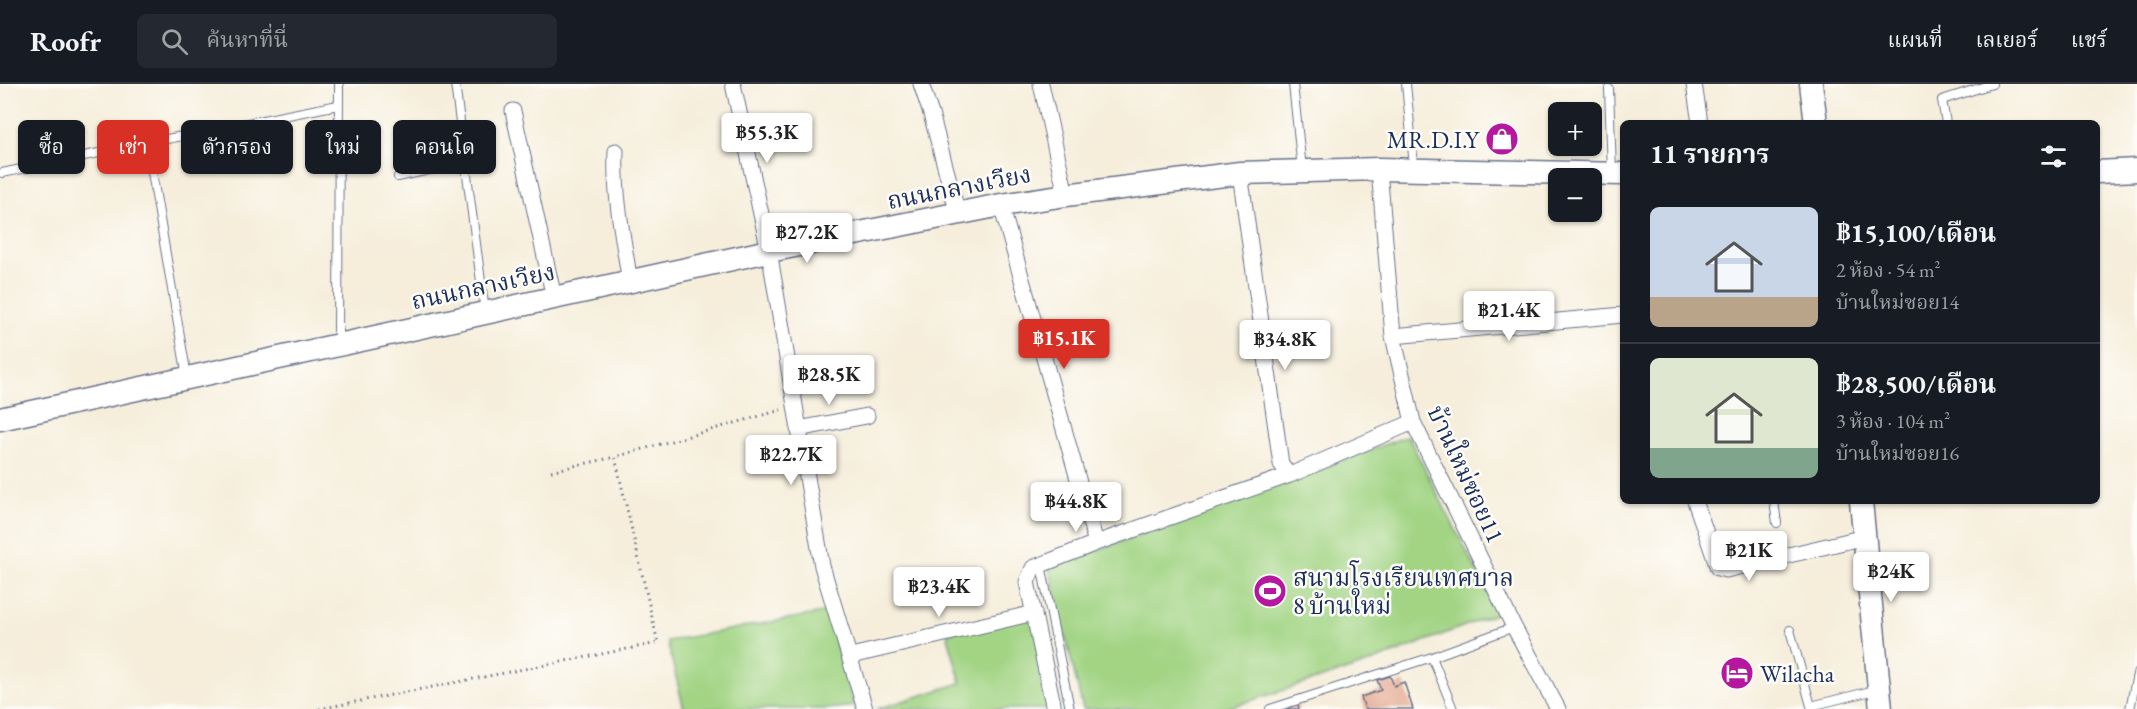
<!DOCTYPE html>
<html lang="th">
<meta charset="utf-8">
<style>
:root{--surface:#171b24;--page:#242831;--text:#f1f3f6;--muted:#9ea1a6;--line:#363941;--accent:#d93025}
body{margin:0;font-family:"EB Garamond","Noto Serif Thai",serif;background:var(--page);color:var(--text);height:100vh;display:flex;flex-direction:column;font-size:22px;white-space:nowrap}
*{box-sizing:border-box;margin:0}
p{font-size:20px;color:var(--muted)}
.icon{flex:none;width:33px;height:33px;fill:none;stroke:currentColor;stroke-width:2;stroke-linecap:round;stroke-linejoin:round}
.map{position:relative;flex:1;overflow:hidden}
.drawer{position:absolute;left:1620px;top:36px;width:480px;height:384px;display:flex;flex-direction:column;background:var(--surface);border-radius:9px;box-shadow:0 2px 4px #0004}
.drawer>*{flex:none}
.top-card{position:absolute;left:18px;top:36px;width:570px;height:54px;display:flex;gap:12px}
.controls{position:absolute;left:1548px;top:18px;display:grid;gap:12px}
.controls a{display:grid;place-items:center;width:54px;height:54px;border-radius:9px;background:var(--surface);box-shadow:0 2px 4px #0004;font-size:30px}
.price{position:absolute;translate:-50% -51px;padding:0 14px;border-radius:6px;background:#fff;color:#222;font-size:20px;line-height:39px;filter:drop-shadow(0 2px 3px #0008)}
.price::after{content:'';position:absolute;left:50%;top:36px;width:18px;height:14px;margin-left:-9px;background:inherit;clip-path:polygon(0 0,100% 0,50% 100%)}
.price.on{background:var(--accent);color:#fff}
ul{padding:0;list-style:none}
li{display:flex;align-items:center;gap:18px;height:150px;padding:0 30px}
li+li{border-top:2px solid var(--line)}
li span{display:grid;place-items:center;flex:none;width:168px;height:120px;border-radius:9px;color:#555}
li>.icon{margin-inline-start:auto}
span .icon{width:72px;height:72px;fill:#fffc;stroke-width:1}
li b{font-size:26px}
h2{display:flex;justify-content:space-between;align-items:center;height:72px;padding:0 30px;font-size:26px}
.tag{padding:0 21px;border-radius:9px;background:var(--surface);box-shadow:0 2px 4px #0004;font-size:21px;line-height:54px}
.tag.on{background:var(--accent);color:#fff}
header{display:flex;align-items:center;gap:36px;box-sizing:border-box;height:84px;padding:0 30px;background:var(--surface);border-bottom:2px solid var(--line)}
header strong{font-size:28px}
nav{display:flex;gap:33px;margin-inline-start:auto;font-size:21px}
.search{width:420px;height:54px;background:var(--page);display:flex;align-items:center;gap:15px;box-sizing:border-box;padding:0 21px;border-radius:9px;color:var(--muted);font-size:22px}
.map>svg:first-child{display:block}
.green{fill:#a2d484;stroke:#5e8271;stroke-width:1.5}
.building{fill:#e2a287}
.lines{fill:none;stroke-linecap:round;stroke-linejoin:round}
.lane-casing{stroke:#68728a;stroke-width:10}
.street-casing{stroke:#68728a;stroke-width:17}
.secondary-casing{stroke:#68728a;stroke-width:25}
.path{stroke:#68728a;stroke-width:3;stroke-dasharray:1.5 4.5;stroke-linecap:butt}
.lane{stroke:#fff;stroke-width:8}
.street{stroke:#fff;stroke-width:15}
.secondary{stroke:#fff;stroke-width:22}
.labels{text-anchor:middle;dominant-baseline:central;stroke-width:5;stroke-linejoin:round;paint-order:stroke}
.poi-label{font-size:24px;fill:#1b2f5e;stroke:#fdfcf7;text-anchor:start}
.street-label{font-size:24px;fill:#1b2f5e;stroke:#fdfcf7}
</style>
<header>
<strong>Roofr</strong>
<div class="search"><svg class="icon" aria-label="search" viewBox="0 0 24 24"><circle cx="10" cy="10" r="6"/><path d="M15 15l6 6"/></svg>ค้นหาที่นี่</div>
<nav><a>แผนที่</a><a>เลเยอร์</a><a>แชร์</a></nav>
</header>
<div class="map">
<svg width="2137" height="625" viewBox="0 0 2137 625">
<rect width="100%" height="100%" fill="#fdfcf7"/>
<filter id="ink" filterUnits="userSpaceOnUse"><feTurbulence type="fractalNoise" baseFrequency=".0167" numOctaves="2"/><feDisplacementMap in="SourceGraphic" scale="12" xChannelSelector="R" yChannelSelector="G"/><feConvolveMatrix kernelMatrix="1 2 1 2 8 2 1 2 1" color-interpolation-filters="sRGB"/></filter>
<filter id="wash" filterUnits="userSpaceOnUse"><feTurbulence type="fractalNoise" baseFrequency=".008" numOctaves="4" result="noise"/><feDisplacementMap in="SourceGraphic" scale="24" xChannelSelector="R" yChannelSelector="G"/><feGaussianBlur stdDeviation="1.35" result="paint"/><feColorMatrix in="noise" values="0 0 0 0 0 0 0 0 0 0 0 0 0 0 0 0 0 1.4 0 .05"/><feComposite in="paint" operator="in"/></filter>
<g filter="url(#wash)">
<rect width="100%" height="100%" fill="#f6eedb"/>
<path class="green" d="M 1408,352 L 1498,529 L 1366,580 L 1225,625 L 1083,625 L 1049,484 Z
M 827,528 L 854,622 L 827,625 L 684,625 L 667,557 Z
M 1034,529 L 1055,625 L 877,625 L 961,599 L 947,549 Z"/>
<g id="blocks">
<path class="building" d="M 1390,592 L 1394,602 L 1404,598 L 1413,625 L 1365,625 L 1361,613 L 1381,606 L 1377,596 Z
M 1298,620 L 1299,625 L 1284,625 L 1284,624 Z"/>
</g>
</g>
<g filter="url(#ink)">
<use href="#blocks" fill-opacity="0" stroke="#68728a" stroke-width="1.5"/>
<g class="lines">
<g class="lane-casing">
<path id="lane" d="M 455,0 L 485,228
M 1293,0 L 1302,85
M 1406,0 L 1414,82
M 1609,5 L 1612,87
M 1946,39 L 1942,16 L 1992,0
M 2,89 L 147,59
M 398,93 L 464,78
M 338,260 L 339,0
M 187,293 L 147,59 L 338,21
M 1774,417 L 1777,439
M 1041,481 L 1070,625
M 1790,546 L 1811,622 L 1875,606
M 1432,573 L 1453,625
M 1270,625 L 1432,573 L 1514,543
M 2130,625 L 2137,590"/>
</g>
<g class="street-casing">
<path id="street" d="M 733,0 L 769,167 L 822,482 L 865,625
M 921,0 L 931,30 L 958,130
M 1041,0 L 1066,111
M 1694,0 L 1700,39
M 513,27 L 554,214
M 616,67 C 614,111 623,154 630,198
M 1379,85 L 1393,252 L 1413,338 L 1514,543 L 1558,625
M 1240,89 L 1281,380 L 1290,391 L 1413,338
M 1001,121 L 1096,459
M 1393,252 L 1623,231
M 798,345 L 867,332
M 1695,417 L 1718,484 L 1726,486 L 1865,453
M 851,572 L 1034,529
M 1054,625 L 1027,498 L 1033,484 L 1096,459 L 1290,391"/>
</g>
<g class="secondary-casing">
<path id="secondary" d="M 1811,0 L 1816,39
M 2097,88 L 2137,86
M 0,335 L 769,167 L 1001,121 L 1066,111 L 1240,89 L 1379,85 L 1623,90
M 1861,417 L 1881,625"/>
</g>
<path class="path" d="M 551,387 L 615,373
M 319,625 L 658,559 L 615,373 L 781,326"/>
<use href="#lane" class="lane"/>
<use href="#street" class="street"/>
<use href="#secondary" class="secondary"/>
</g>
</g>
<defs>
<g id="shop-disc" transform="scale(1.725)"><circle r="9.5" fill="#b5179e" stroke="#fdfcf7"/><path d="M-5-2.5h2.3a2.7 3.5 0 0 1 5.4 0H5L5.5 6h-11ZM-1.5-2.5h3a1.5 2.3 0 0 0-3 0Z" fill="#fff"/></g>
<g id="stadium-disc" transform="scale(1.725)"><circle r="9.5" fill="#b5179e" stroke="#fdfcf7"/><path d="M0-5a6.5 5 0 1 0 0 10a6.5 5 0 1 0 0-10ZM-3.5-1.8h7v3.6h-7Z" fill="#fff"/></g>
<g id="hotel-disc" transform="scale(1.725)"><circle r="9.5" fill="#b5179e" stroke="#fdfcf7"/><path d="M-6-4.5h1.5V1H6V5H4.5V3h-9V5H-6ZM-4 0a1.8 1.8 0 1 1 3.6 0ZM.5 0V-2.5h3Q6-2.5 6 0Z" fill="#fff"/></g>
</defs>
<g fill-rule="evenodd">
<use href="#shop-disc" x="1502" y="55"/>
<use href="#stadium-disc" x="1270" y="507"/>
<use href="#hotel-disc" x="1737" y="589"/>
</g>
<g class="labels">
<g class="poi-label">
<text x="1479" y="55" text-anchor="end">MR.D.I.Y</text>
<text x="1293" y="493">สนามโรงเรียนเทศบาล<tspan x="1293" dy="28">8 บ้านใหม่</tspan></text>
<text x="1760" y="589">Wilacha</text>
</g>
<g class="street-label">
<text transform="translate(959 103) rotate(-11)">ถนนกลางเวียง</text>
<text transform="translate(483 202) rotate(-12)">ถนนกลางเวียง</text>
<text transform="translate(1466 390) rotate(65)">บ้านใหม่ซอย11</text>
</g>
</g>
</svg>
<div class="controls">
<a>+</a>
<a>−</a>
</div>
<b class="price" style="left:767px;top:80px">฿55.3K</b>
<b class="price" style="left:807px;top:180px">฿27.2K</b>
<b class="price" style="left:1509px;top:258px">฿21.4K</b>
<b class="price on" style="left:1064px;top:286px">฿15.1K</b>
<b class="price" style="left:1285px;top:287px">฿34.8K</b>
<b class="price" style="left:829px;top:322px">฿28.5K</b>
<b class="price" style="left:791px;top:402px">฿22.7K</b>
<b class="price" style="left:1076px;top:449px">฿44.8K</b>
<b class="price" style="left:1749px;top:498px">฿21K</b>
<b class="price" style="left:1891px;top:519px">฿24K</b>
<b class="price" style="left:939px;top:534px">฿23.4K</b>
<div class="top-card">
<a class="tag">ซื้อ</a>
<a class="tag on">เช่า</a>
<a class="tag">ตัวกรอง</a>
<a class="tag">ใหม่</a>
<a class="tag">คอนโด</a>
</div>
<section class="drawer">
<h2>11 รายการ<svg class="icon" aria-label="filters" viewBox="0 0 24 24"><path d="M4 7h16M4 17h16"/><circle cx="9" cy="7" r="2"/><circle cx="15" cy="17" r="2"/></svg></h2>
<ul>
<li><span style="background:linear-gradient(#c9d6e8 75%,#b9a48a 0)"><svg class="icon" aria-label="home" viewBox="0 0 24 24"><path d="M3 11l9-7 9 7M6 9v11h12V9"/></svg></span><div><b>฿15,100/เดือน</b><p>2 ห้อง · 54 m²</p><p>บ้านใหม่ซอย14</p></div></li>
<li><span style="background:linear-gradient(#dfe7d0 75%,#7fa58c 0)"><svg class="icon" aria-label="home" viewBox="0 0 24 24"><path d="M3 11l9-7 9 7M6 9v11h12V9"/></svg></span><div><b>฿28,500/เดือน</b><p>3 ห้อง · 104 m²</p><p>บ้านใหม่ซอย16</p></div></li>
</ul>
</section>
</div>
